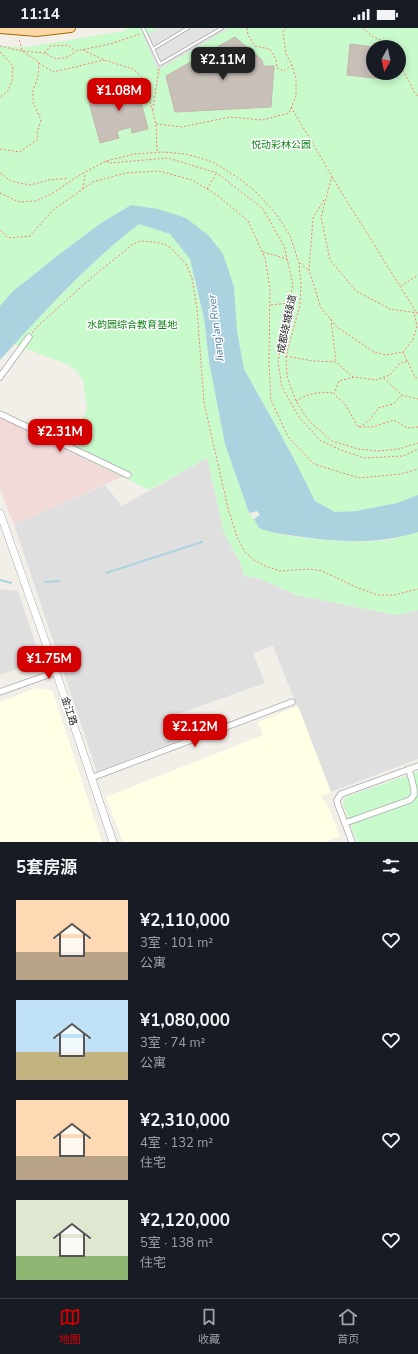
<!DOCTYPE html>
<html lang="zh">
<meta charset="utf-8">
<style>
:root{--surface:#171b24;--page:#242831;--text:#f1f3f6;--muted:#9ea1a6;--line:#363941;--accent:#d40000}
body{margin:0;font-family:"Nunito Sans","Noto Sans SC",sans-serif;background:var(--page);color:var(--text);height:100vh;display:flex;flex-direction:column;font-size:15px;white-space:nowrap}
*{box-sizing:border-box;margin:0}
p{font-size:13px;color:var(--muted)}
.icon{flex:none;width:22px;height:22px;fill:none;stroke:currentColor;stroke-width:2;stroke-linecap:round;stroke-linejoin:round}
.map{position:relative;height:814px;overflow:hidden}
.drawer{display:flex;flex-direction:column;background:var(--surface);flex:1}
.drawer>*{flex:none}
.needle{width:26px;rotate:188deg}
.buttons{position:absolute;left:366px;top:12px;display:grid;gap:8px}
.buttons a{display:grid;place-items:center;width:40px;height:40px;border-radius:50%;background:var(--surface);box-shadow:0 2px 10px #0003;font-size:20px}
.price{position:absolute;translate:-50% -34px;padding:0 9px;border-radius:8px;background:var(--accent);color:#fff;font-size:13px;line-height:26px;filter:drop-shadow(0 1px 2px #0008)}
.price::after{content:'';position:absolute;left:50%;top:24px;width:12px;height:9px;margin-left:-6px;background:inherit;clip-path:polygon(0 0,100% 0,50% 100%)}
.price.on{background:#222;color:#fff}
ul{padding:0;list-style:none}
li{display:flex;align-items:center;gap:12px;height:100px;padding:0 16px}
li span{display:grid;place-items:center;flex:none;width:112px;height:80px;border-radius:0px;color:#555}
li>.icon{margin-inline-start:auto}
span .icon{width:48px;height:48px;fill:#fffc;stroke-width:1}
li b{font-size:17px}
h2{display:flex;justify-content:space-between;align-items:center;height:48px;padding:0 16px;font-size:17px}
.status{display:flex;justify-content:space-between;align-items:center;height:28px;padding:0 20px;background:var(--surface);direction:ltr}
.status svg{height:11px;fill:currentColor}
.tab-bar{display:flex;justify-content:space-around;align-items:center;height:56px;border-top:1px solid var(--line);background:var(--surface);font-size:11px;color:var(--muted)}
.tab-bar a{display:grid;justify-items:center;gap:2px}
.tab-bar .on{color:var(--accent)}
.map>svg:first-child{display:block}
.residential{fill:#e0dfdf}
.commercial{fill:#f2dad9}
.education{fill:#ffffe5}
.park{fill:#c8facc;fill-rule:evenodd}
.parking{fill:#e2e2e2}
.water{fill:#aad3df}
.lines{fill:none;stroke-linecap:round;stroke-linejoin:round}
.stream{stroke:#aad3df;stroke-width:2}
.building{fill:#c7bfb8;stroke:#c4b6ab}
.service-casing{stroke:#a9a9a9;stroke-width:4}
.minor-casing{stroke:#a9a9a9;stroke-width:7}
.tertiary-casing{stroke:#a9a9a9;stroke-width:8}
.primary-casing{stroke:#a06b00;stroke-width:10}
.path{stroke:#fa8072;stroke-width:1;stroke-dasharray:2 2;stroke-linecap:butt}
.service{stroke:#fff;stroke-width:2.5}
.minor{stroke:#fff;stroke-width:5.5}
.tertiary{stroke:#fff;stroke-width:7}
.primary{stroke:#fcd6a4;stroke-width:8}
.labels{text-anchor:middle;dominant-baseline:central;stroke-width:3;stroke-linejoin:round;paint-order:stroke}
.park-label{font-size:10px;fill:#0c8416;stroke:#fff}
.street-label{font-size:10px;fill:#222;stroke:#fff}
.water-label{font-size:11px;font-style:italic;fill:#4a7aab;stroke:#fff}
</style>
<div class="status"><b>11:14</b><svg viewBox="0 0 49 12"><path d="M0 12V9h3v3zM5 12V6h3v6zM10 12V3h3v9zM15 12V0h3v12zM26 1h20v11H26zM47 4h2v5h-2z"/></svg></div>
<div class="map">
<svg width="418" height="814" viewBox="0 0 418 814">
<rect width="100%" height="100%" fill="#f2efe9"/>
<path class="residential" d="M 207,430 L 224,505 L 239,532 L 245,549 L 256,549 L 297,567 L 396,587 L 418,582 L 418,731 L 331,764 L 273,618 L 253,625 L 265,655 L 175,687 L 183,710 L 97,744 L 14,496 L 105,457 L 122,478 Z
M 0,561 L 18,563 L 41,632 L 0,647 Z"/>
<path class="commercial" d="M 0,388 L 67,422 L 122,449 L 14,496 L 0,461 Z"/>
<path class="education" d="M 36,660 L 52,662 L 102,814 L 0,814 L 0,674 Z
M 298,678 L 331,764 L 321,768 L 327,776 L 340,808 L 324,814 L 123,814 L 106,769 L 263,707 L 258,694 Z"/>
<path class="park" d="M 129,0 L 418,0 L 418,467 L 397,475 L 356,483 L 335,484 L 315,473 L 293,429 L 244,341 L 223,226 L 131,177 L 101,195 L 61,225 L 12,264 L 0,278 L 0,18 L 26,19 L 125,3 ZM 373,19 L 399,19 L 399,45 L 373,45 Z
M 139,196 L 170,206 L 190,231 L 204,290 L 209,333 L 225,416 L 249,485 L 254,491 L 259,500 C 290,512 361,517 394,511 C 402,509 410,506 418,504 L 418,582 L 397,587 L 297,567 L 256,549 L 245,549 L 239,532 L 224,505 L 207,430 L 149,462 L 67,422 L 87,381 L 83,353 L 77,343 L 66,336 L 14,316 C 54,275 93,231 139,196 Z
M 418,744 L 418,814 L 357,814 L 343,776 L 345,769 Z"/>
<path class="parking" d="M 158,0 L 230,0 L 158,42 L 144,9 Z"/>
<path class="water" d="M 131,177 L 158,181 L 186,190 L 209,208 L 223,226 L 234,259 L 237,303 L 244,341 L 293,429 L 315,473 L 335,484 L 356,483 L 397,475 L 418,467 L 418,504 C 378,517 336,514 295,508 C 283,506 271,505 259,500 L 254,491 L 260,487 L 257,483 L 249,485 L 225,416 L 209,333 L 204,290 L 190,231 L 170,206 L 139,196 C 88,235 44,284 0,332 L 0,278 L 12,264 L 61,225 L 101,195 Z"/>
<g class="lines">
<path class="stream" d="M 106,545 L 202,514
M 0,552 L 11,555
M 45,554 L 59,553"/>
</g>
<path class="building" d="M 235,9 L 262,32 L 263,38 L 274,38 L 271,79 L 175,84 L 166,48 Z
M 350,16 L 373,19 L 373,45 L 383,45 L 383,51 L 347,47 Z
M 135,50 L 148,101 L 132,105 L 131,99 L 117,103 L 119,110 L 100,115 L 89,74 L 119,67 L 116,54 Z"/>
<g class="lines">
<g class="service-casing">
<path id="service" d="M 143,0 L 160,36 L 222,0
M 153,21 L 188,0"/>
</g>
<g class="minor-casing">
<path id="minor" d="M 0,349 L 29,309
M 0,386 L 128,447
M 0,664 L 56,644
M 91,750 L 292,674
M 345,795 L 410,772 L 414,767 L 414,761 L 409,741
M 352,814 L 338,777 L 337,772 L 341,766 L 418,738"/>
</g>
<g class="tertiary-casing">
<path id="tertiary" d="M 0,485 L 56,644 L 113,814"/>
</g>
<g class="primary-casing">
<path id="primary" d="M 0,1 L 37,4 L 71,0"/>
</g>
<path class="path" d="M 247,0 L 248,7 L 255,18 L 270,21 L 276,31 L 277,40 L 284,43 L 292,37
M 363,0 L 373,9 L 388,15 L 390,19
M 0,18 L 22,23 L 45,25 L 56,31 L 68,29 L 76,23 L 110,16 L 140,6
M 83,22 L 104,32 L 133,41 L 144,51 L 156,96 L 157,124
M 0,24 L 13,38 L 12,52 L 8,63 L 0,69
M 45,25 L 50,18 L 68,17 L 75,23
M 39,35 L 53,44 L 104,32
M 399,35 L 415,65 L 418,68
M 291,79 L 332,148 L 321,189 L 330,232 L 356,263 L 390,281 L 418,285
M 153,82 L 159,40
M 156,96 L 182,99 L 230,89 L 262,92 L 289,85 L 296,68 L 296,51 L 292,37 L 286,26 L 283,4 L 286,0
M 0,121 L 20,124 L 38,111 L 37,106 L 41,92 L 33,74 L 33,63 L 38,48 L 39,34 L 22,23 L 19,10
M 106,133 L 111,135 L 168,130 L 217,145 L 263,181 L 284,218 L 293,256 L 278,334 L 282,359 L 299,389 L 321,413 L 341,422 L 364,430 L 403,428 L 418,421
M 0,145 L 11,153 L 30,157 L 49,152 L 68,150
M 332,149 L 416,284
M 83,161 L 85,146
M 207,161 L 216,146
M 0,165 L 19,174 L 36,173 L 53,165 L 78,148 L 106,133 L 135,126 L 163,124 L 186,126 L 213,134 L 240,151 L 258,166 L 277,187 L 290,208 L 299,235 L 301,258 L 300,277 L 286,328 L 287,349 L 296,373 L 309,393 L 332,413 L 358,421 L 378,423 L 399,421 L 418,415
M 324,172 L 313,190 L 309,242 L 321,280 L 337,299 L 374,324 L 386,327 L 403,324 L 413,312 L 417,298 L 414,284
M 0,202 L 8,210 L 30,208 L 53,182 L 93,154 L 126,145 L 159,143 L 192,152 L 217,167 L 248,193 L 265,230 L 270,261 L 269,334 L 271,372 L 288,409 L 314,436 L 359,450 L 401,446 L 418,441
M 263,224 L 287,231
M 300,235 L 308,242
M 401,258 L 418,247
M 271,277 L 289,275
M 331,291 L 336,334
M 32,305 L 38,298 L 91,250 L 132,217 L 140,213 L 153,214 L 164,216 L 171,220 L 186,236 L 192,250 L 197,281 L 204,375 L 228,480 L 237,509 L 245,524 L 254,532 L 265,538 L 280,543 L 309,541 L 322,543 L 358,560 L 378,567 L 394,567 L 418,561
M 403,324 L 415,349 L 418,351
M 286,328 L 313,333 L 336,334 L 353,349
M 407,333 L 399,336 L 390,347 L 376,352 L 354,349 L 339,353 L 334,366 L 345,376 L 358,399 L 372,399 L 394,392 L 407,400 L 418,399
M 384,350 L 402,367 L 418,371
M 296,373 C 308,366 320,363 333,365
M 359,399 L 369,393 L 378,380 L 393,376 L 402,367"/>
<use href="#service" class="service"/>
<use href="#minor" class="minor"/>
<use href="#tertiary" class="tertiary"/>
<use href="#primary" class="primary"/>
</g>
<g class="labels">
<g class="park-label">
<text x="281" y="117">悦动彩林公园</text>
<text x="132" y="297">水韵园综合教育基地</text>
</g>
<g class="street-label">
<text transform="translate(287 296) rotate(-78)">成都绕城绿道</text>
<text transform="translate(69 683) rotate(72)">金江路</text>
</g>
<g class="water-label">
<text transform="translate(216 300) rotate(-97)">Jiang'an River</text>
</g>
</g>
</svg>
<div class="buttons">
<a><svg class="needle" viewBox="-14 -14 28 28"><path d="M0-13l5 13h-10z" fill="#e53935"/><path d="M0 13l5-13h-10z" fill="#9ea1a6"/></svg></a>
</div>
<b class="price on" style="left:223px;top:53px">¥2.11M</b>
<b class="price" style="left:119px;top:84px">¥1.08M</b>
<b class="price" style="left:60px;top:425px">¥2.31M</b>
<b class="price" style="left:49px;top:652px">¥1.75M</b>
<b class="price" style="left:195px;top:720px">¥2.12M</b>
</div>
<section class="drawer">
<h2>5套房源<svg class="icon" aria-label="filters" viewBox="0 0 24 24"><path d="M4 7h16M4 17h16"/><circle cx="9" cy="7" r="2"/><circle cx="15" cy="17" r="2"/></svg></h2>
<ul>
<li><span style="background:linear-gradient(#ffd9b3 65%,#b9a48a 0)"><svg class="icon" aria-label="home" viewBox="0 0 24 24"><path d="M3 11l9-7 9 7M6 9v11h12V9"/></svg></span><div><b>¥2,110,000</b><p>3室 · 101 m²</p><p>公寓</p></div><svg class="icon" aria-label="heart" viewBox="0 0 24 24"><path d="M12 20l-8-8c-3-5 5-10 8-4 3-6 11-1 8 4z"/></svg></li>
<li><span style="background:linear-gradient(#bfe0f5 65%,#c2b280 0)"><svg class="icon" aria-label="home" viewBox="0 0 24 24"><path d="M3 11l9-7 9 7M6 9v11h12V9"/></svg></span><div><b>¥1,080,000</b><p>3室 · 74 m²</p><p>公寓</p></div><svg class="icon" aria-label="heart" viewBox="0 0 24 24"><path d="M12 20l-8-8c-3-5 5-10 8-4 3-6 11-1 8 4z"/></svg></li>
<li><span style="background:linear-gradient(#ffd9b3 70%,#b9a48a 0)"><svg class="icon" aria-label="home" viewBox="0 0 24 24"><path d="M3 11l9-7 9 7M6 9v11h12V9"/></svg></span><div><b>¥2,310,000</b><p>4室 · 132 m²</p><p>住宅</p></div><svg class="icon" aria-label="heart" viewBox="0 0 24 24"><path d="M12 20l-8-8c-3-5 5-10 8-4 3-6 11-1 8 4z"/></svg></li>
<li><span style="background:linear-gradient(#dfe7d0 70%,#8fb573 0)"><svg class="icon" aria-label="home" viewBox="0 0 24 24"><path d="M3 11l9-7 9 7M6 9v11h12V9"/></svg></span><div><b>¥2,120,000</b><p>5室 · 138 m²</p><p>住宅</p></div><svg class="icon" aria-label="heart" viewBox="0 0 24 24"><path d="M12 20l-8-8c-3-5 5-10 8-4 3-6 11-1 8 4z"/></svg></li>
</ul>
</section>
<nav class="tab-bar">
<a class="on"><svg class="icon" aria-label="map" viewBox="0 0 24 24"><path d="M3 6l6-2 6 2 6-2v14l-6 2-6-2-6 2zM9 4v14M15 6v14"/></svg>地图</a>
<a><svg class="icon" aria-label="saved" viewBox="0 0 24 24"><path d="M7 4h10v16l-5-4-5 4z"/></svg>收藏</a>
<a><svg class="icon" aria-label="home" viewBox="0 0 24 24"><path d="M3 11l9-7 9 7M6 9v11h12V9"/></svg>首页</a>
</nav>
